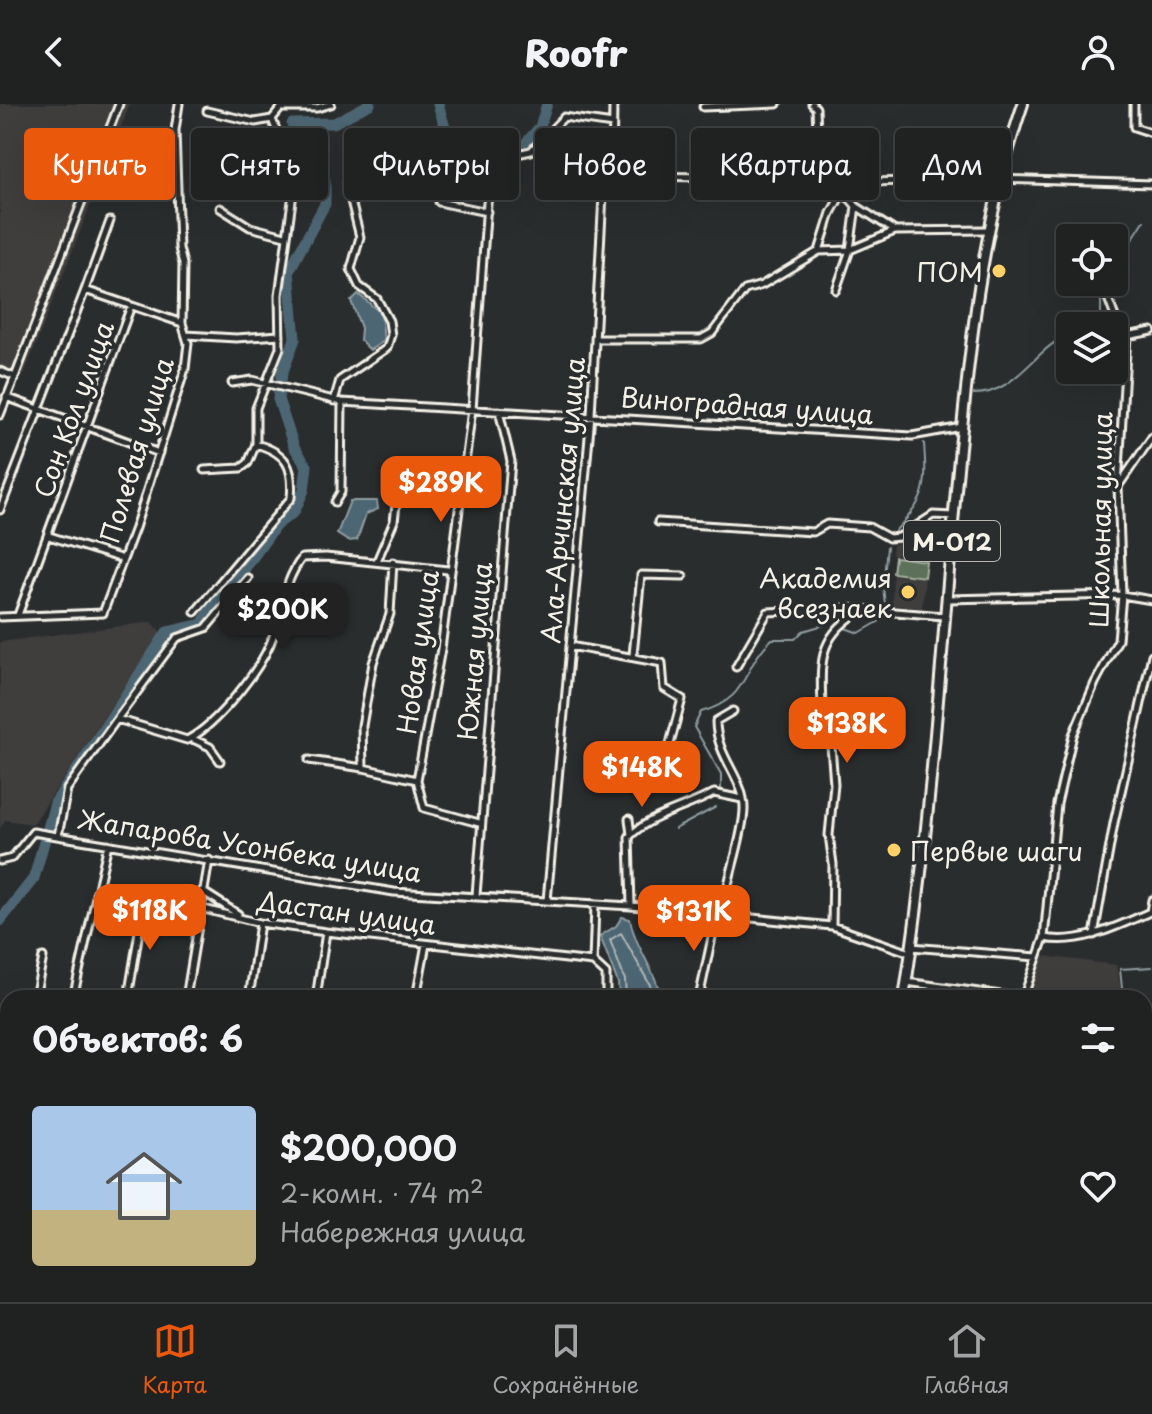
<!DOCTYPE html>
<html lang="ru">
<meta charset="utf-8">
<style>
:root{--surface:#202222;--page:#282a2a;--text:#f1f3f6;--muted:#a2a4a5;--line:#3d3f40;--accent:#ea580c}
body{margin:0;font-family:"Playpen Sans",sans-serif;background:var(--page);color:var(--text);height:100vh;display:flex;flex-direction:column;font-size:30px;white-space:nowrap}
*{box-sizing:border-box;margin:0}
p{font-size:26px;color:var(--muted)}
.icon{flex:none;width:44px;height:44px;fill:none;stroke:currentColor;stroke-width:2;stroke-linecap:round;stroke-linejoin:round}
.map{position:relative;flex:1;overflow:hidden}
.panel{position:absolute;left:0px;top:886px;width:1152px;height:312px;display:flex;flex-direction:column;background:var(--surface);border-radius:24px 24px 0 0;box-shadow:0 8px 32px #0002,0 0 0 2px var(--line)}
.panel>*{flex:none}
.hud{position:absolute;left:24px;top:24px;width:1104px;height:72px;display:flex;gap:16px}
.fabs{position:absolute;left:1056px;top:120px;display:grid;gap:16px}
.fabs a{display:grid;place-items:center;width:72px;height:72px;border-radius:8px;background:var(--surface);box-shadow:0 8px 32px #0002,0 0 0 2px var(--line);font-size:40px}
.price{position:absolute;translate:-50% -68px;padding:0 18px;border-radius:16px;background:var(--accent);color:#fff;font-size:26px;line-height:52px;filter:drop-shadow(0 2px 4px #0008)}
.price::after{content:'';position:absolute;left:50%;top:48px;width:24px;height:18px;margin-left:-12px;background:inherit;clip-path:polygon(0 0,100% 0,50% 100%)}
.price.current{background:#222;color:#fff}
ul{padding:0;list-style:none}
li{display:flex;align-items:center;gap:24px;height:200px;padding:0 32px}
li+li{border-top:2px solid var(--line)}
li span{display:grid;place-items:center;flex:none;width:224px;height:160px;border-radius:8px;color:#555}
li>.icon{margin-inline-start:auto}
span .icon{width:96px;height:96px;fill:#fffc;stroke-width:1}
li b{font-size:34px}
h2{display:flex;justify-content:space-between;align-items:center;height:96px;padding:0 32px;font-size:34px}
.pill{padding:0 28px;border-radius:8px;background:var(--surface);box-shadow:0 8px 32px #0002,0 0 0 2px var(--line);font-size:28px;line-height:72px}
.pill.current{background:var(--accent);color:#fff}
header{display:flex;justify-content:space-between;align-items:center;height:104px;padding:0 32px;background:var(--surface);font-size:36px;font-weight:800}
.menu{display:flex;justify-content:space-around;align-items:center;height:112px;border-top:2px solid var(--line);background:var(--surface);font-size:22px;color:var(--muted)}
.menu a{display:grid;justify-items:center;gap:4px}
.menu .current{color:var(--accent)}
.map>svg:first-child{display:block}
.built{fill:#403d3e}
.green{fill:#5c705a;stroke:#a8b0a1;stroke-width:2}
.water{fill:#4e6673;stroke:#909ea2;stroke-width:2}
.lines{fill:none;stroke-linecap:round;stroke-linejoin:round}
.shore{stroke:#b2b9b9;stroke-width:2}
.stream{stroke:#909ea2;stroke-width:2}
.river{stroke:#4e6673;stroke-width:11}
.street-casing{stroke:#f4f1e8;stroke-width:11}
.secondary-casing{stroke:#f4f1e8;stroke-width:13}
.primary-casing{stroke:#f4f1e8;stroke-width:14}
.street{stroke:#2a2d2e;stroke-width:5}
.secondary{stroke:#2a2d2e;stroke-width:7}
.primary{stroke:#2a2d2e;stroke-width:8}
.poi-dot{fill:#ffd166;stroke:#2a2d2e;stroke-width:3}
.labels{text-anchor:middle;dominant-baseline:central;stroke-width:7;stroke-linejoin:round;paint-order:stroke}
.shield{fill:#2a2d2e;stroke:#b7b6b0;stroke-width:2}
.shield-label{font-size:24px;font-weight:bold;fill:#f4f1e8}
.poi-label{font-size:26px;fill:#f4f1e8;stroke:#2a2d2e;text-anchor:end}
.street-label{font-size:26px;fill:#f4f1e8;stroke:#2a2d2e}
</style>
<header><svg class="icon" aria-label="back" viewBox="0 0 24 24"><path d="M15 5l-7 7 7 7"/></svg>Roofr<svg class="icon" aria-label="person" viewBox="0 0 24 24"><circle cx="12" cy="8" r="4"/><path d="M4 21q1-7 8-7t8 7"/></svg></header>
<div class="map">
<svg width="1152" height="1198" viewBox="0 0 1152 1198">
<rect width="100%" height="100%" fill="#2a2d2e"/>
<filter id="ink" filterUnits="userSpaceOnUse"><feTurbulence type="fractalNoise" baseFrequency=".0125" numOctaves="2"/><feDisplacementMap in="SourceGraphic" scale="16" xChannelSelector="R" yChannelSelector="G"/><feConvolveMatrix kernelMatrix="1 2 1 2 8 2 1 2 1" color-interpolation-filters="sRGB"/></filter>
<g filter="url(#ink)">
<path class="built" d="M 0,0 L 130,0 L 23,273 L 0,265 Z
M 930,422 L 926,455 L 892,451 L 893,441 Z
M 893,471 L 925,474 L 922,504 L 892,501 Z
M 151,518 L 161,528 L 33,720 L 5,716 L 0,725 L 0,538 Z
M 1044,852 L 1116,861 L 1122,894 L 1028,893 Z"/>
<path class="green" d="M 895,453 L 926,457 L 924,473 L 893,469 Z
M 981,1190 L 1062,1190 L 1060,1198 L 979,1198 Z"/>
<path class="water" d="M 358,190 L 381,209 L 384,237 L 370,246 L 360,236 L 361,224 L 351,197 Z
M 350,397 L 377,397 L 378,405 L 366,410 L 357,436 L 348,437 L 337,430 Z
M 622,813 L 630,815 C 635,844 656,866 661,894 L 619,894 L 618,879 L 600,832 L 616,822 Z"/>
<g class="lines">
<path class="shore" d="M 626,894 L 625,876 L 610,836 L 621,829 L 650,881 L 653,894"/>
<path class="stream" d="M 1114,164 L 1144,117
M 1086,222 L 1101,212 L 1101,197 L 1095,186 L 1102,179
M 974,290 C 1017,290 1034,244 1070,230
M 895,427 C 927,394 927,384 924,339
M 885,501 L 883,482 L 887,443
M 845,524 L 859,529 L 885,514
M 721,685 L 721,670 L 694,623 L 701,608 C 751,594 740,565 772,535 L 795,535 L 803,527 L 827,520
M 675,725 L 716,703
M 1123,894 L 1120,865 L 1152,863
M 1144,937 L 1152,951"/>
<path class="river" d="M 438,0 L 451,44 L 470,52 L 525,40 L 540,23 L 547,0
M 0,817 L 34,774 L 55,699 L 167,528 L 202,520 L 223,486 L 238,474 L 276,421 L 294,408 L 304,386 L 307,362 L 294,343 L 278,295 L 282,270 L 295,235 L 289,167 L 325,100 L 325,77 L 318,52 L 292,20 L 334,19 L 370,0"/>
<g class="street-casing">
<path id="street" d="M 812,0 L 816,4 L 819,73
M 1134,0 L 1134,23 L 1152,29
M 703,3 L 777,0
M 207,7 L 255,18 L 272,15
M 848,94 L 867,78 L 998,75 L 1152,80
M 439,98 L 487,108
M 856,102 L 895,127
M 220,104 L 250,123 L 285,132
M 819,147 L 831,109 L 843,87
M 1102,178 L 1118,221 L 1127,232
M 85,186 L 110,117
M 836,186 L 850,146 L 895,127 L 987,126
M 1087,216 L 1099,222
M 186,231 L 236,234 L 280,231
M 1114,231 L 1127,232
M 595,235 L 701,235 L 712,229 L 745,186 L 762,181 L 819,147 L 850,146 L 856,102 L 843,87 L 819,74 L 612,72
M 0,267 L 15,273 L 0,311
M 15,273 L 119,0
M 232,279 L 252,276 L 342,298 L 912,332 L 962,323
M 6,293 L 159,349
M 334,297 L 340,276 L 387,244 L 391,231 L 389,217 L 377,195 L 359,182 L 351,165 L 360,133 L 347,81 L 350,52 L 356,38 L 439,43 L 456,55 L 494,55 L 531,47 L 564,13 L 613,20
M 204,366 L 241,364 L 248,359 L 256,340 L 256,304 L 280,244 L 279,191 L 295,75 L 272,15 L 281,4 L 317,4 L 331,0
M 1119,381 L 1152,333
M 335,398 L 341,388 L 342,298
M 0,406 L 85,186 L 182,219
M 658,418 L 813,428 L 827,420 L 869,423 L 889,434 L 899,433 L 933,411 L 953,412
M 49,432 L 123,455
M 377,457 L 394,417 L 396,401
M 393,458 L 390,510 L 373,559 L 362,622 L 363,664 L 417,676
M 946,495 L 1122,491 L 1152,496
M 195,508 L 291,394 C 294,363 287,349 256,340
M 18,511 L 131,202
M 0,513 L 103,509 L 135,424 L 185,265 L 188,239 L 182,219 L 183,160 L 179,144 L 175,26 L 179,0
M 570,542 L 662,559 L 664,584 L 682,595 L 667,651
M 633,551 L 641,471 L 683,472
M 736,563 L 768,508 L 846,504 L 944,512
M 117,615 L 187,636 C 216,621 257,570 270,540 C 283,511 282,479 302,454 L 326,453 L 448,466
M 191,634 L 210,643 L 220,657
M 309,656 L 363,664
M 629,715 L 631,731
M 479,719 L 424,704 L 417,676 L 441,545 L 472,305 L 487,99 L 496,66 L 494,55
M 58,732 L 67,685 L 117,615 L 177,534 L 206,524 L 248,474
M 0,757 L 12,754 L 33,728 L 394,788 L 631,802 L 832,822 L 910,849
M 202,787 L 238,810
M 96,790 L 200,804 L 260,819 L 326,828 L 593,858
M 476,791 L 511,357 L 499,307
M 547,797 L 591,311 L 603,91 L 606,77 L 612,72 L 613,0
M 595,801 L 593,858 L 606,870 L 606,894
M 631,802 L 629,733 C 650,711 687,704 714,689 L 742,695
M 1150,808 L 1152,796
M 722,811 C 726,778 743,734 744,706 C 745,674 716,654 716,617 L 733,607
M 832,822 L 833,760 L 829,731 L 834,680 L 830,629 L 822,621 C 823,566 810,535 864,505
M 1094,831 L 1114,719 L 1152,551
M 1044,834 C 1081,841 1118,822 1152,807
M 911,843 L 1037,853
M 906,878 L 1023,894
M 35,894 L 43,853
M 73,894 L 108,740
M 128,894 L 144,797
M 186,894 L 209,756
M 249,894 L 260,819
M 316,894 L 326,828
M 416,894 L 426,840
M 699,894 L 717,810
M 1023,894 L 1044,834 L 1057,700 L 1073,631 L 1095,579 L 1118,536 L 1122,491 L 1118,382 L 1127,232 L 1152,227
M 1144,926 L 1152,929
M 1144,1006 L 1147,1006
M 1144,1087 L 1152,1089
M 854,1190 L 890,1198
M 24,1198 L 25,1190
M 80,1198 L 81,1190
M 139,1198 L 140,1190
M 200,1198 L 202,1190
M 265,1198 L 266,1190
M 325,1198 L 326,1190
M 442,1198 L 444,1190
M 542,1198 L 544,1190
M 632,1198 L 633,1190
M 723,1198 L 725,1190
M 812,1198 L 814,1190
M 969,1198 L 971,1190
M 1072,1198 L 1075,1190
M 1099,1198 L 1101,1190"/>
</g>
<g class="secondary-casing">
<path id="secondary" d="M 0,1129 L 8,1130
M 367,1190 L 383,1198"/>
</g>
<g class="primary-casing">
<path id="primary" d="M 904,894 C 931,723 941,548 957,375 C 969,247 981,123 1023,0
M 848,1198 L 849,1190"/>
</g>
<use href="#street" class="street"/>
<use href="#secondary" class="secondary"/>
<use href="#primary" class="primary"/>
</g>
</g>
<g class="poi-dot">
<circle cx="999" cy="167" r="8"/>
<circle cx="908" cy="488" r="8"/>
<circle cx="894" cy="746" r="8"/>
</g>
<g class="labels">
<rect class="shield" x="904" y="417" width="96" height="40" rx="6"/>
<g class="shield-label">
<text x="952" y="437">М-012</text>
</g>
<g class="poi-label">
<text x="983" y="167">ПОМ</text>
<text x="892" y="473">Академия<tspan x="892" dy="30">всезнаек</tspan></text>
<text x="910" y="746" text-anchor="start">Первые шаги</text>
</g>
<g class="street-label">
<text transform="translate(747 301) rotate(4)">Виноградная улица</text>
<text transform="translate(73 305) rotate(-70)">Сон Кол улица</text>
<text transform="translate(136 346) rotate(-73)">Полевая улица</text>
<text transform="translate(562 396) rotate(-85)">Ала-Арчинская улица</text>
<text transform="translate(1100 416) rotate(-89)">Школьная улица</text>
<text transform="translate(474 547) rotate(-85)">Южная улица</text>
<text transform="translate(417 548) rotate(-82)">Новая улица</text>
<text transform="translate(250 741) rotate(9)">Жапарова Усонбека улица</text>
<text transform="translate(347 808) rotate(8)">Дастан улица</text>
</g>
</g>
</svg>
<div class="fabs">
<a><svg class="icon" aria-label="locate" viewBox="0 0 24 24"><circle cx="12" cy="12" r="6"/><path d="M12 2v4M12 18v4M2 12h4M18 12h4"/></svg></a>
<a><svg class="icon" aria-label="layers" viewBox="0 0 24 24"><path d="M12 4l9 5-9 5-9-5zM3 14l9 5 9-5"/></svg></a>
</div>
<b class="price" style="left:441px;top:420px">$289K</b>
<b class="price current" style="left:283px;top:547px">$200K</b>
<b class="price" style="left:847px;top:661px">$138K</b>
<b class="price" style="left:642px;top:705px">$148K</b>
<b class="price" style="left:150px;top:848px">$118K</b>
<b class="price" style="left:694px;top:849px">$131K</b>
<div class="hud">
<a class="pill current">Купить</a>
<a class="pill">Снять</a>
<a class="pill">Фильтры</a>
<a class="pill">Новое</a>
<a class="pill">Квартира</a>
<a class="pill">Дом</a>
</div>
<section class="panel">
<h2>Объектов: 6<svg class="icon" aria-label="filters" viewBox="0 0 24 24"><path d="M4 7h16M4 17h16"/><circle cx="9" cy="7" r="2"/><circle cx="15" cy="17" r="2"/></svg></h2>
<ul>
<li><span style="background:linear-gradient(#a9c7e8 65%,#c2b280 0)"><svg class="icon" aria-label="home" viewBox="0 0 24 24"><path d="M3 11l9-7 9 7M6 9v11h12V9"/></svg></span><div><b>$200,000</b><p>2-комн. · 74 m²</p><p>Набережная улица</p></div><svg class="icon" aria-label="heart" viewBox="0 0 24 24"><path d="M12 20l-8-8c-3-5 5-10 8-4 3-6 11-1 8 4z"/></svg></li>
</ul>
</section>
</div>
<nav class="menu">
<a class="current"><svg class="icon" aria-label="map" viewBox="0 0 24 24"><path d="M3 6l6-2 6 2 6-2v14l-6 2-6-2-6 2zM9 4v14M15 6v14"/></svg>Карта</a>
<a><svg class="icon" aria-label="saved" viewBox="0 0 24 24"><path d="M7 4h10v16l-5-4-5 4z"/></svg>Сохранённые</a>
<a><svg class="icon" aria-label="home" viewBox="0 0 24 24"><path d="M3 11l9-7 9 7M6 9v11h12V9"/></svg>Главная</a>
</nav>
